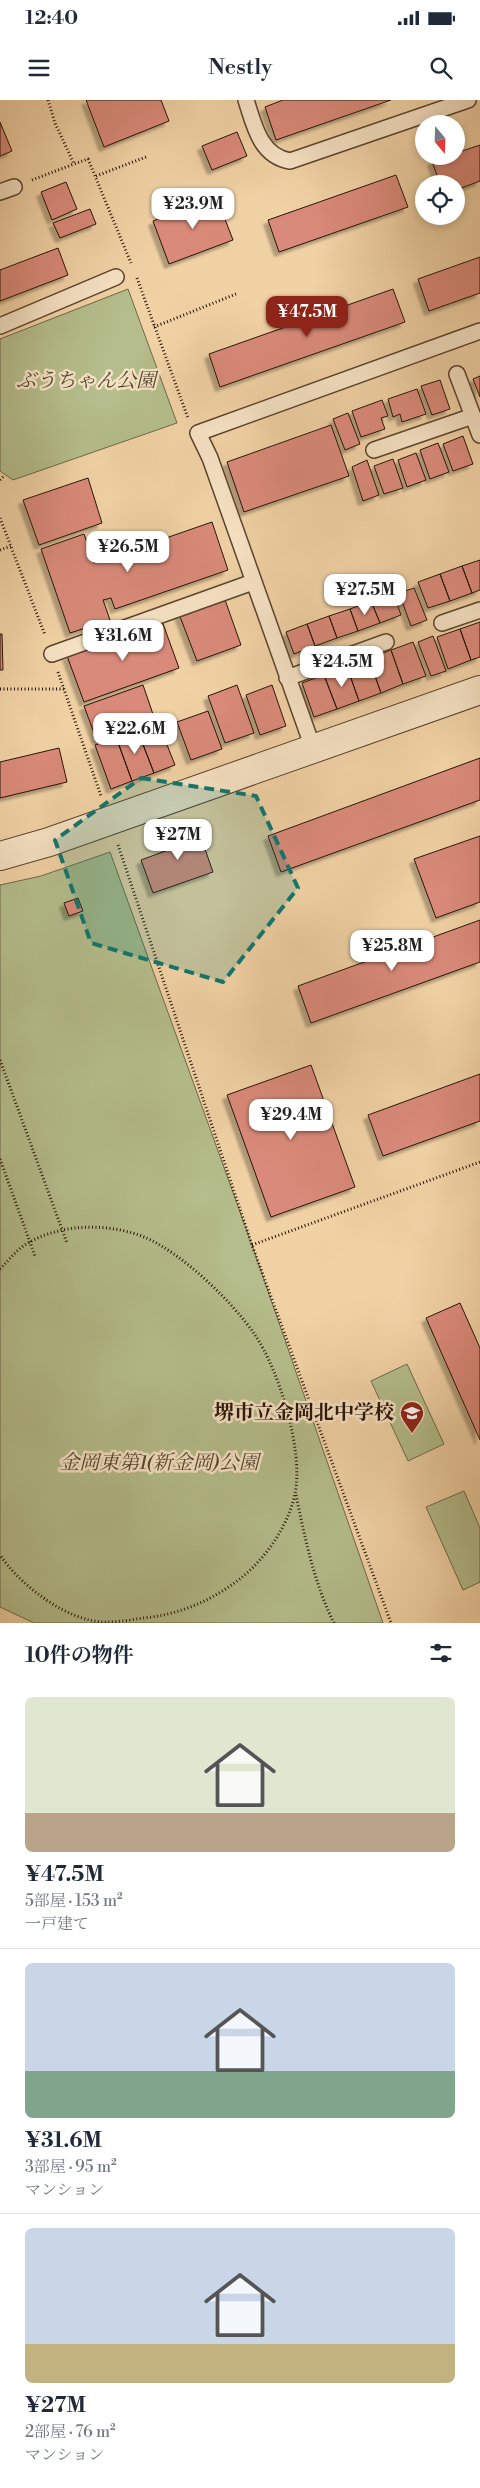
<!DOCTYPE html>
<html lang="ja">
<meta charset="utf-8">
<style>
:root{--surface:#fff;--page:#f2f2f3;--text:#1f2937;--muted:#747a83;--line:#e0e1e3;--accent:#8f2418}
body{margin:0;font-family:"Libre Bodoni","Noto Serif JP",serif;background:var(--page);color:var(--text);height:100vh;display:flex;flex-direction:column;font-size:19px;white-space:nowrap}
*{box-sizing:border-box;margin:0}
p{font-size:16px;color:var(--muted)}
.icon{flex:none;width:28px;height:28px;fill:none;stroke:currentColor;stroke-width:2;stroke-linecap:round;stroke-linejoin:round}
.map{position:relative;height:1523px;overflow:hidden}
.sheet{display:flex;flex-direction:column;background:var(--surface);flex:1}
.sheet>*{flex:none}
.needle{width:32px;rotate:161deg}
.tools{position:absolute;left:415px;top:15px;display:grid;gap:10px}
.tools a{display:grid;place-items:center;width:50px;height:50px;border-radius:50%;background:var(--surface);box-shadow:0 2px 8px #0003;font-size:25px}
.price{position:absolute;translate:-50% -42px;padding:0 11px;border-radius:10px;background:#fff;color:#222;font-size:16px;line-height:32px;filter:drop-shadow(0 1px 2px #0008)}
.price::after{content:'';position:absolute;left:50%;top:30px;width:15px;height:11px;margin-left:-8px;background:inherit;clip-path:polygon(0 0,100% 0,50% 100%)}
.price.selected{background:var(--accent);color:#fff}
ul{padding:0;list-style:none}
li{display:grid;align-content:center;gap:10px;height:265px;padding:0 25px}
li+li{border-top:1px solid var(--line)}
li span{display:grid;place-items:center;height:155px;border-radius:8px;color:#555}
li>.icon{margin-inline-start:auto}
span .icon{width:90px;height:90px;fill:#fffc;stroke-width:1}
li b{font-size:21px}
h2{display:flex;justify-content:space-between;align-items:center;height:60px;padding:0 25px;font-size:21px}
.status{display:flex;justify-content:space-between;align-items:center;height:35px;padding:0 25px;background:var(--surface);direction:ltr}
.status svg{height:14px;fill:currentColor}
header{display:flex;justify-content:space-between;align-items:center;height:65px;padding:0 25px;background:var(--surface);font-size:22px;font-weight:600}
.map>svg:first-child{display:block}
.green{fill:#b4bd8b;stroke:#6e6849}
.building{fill:#da8a7a;stroke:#271407;filter:url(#shadow)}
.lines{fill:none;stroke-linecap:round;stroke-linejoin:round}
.service-casing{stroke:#5a442e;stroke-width:18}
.tertiary-casing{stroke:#5a442e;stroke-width:30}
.path{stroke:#271407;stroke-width:3;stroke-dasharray:1 2.5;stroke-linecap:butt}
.service{stroke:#f6e2c4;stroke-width:15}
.tertiary{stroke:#f6e2c4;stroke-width:28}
.marked{fill:#0f766e;fill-opacity:0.2;stroke:#0f766e;stroke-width:4;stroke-dasharray:10 6;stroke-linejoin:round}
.labels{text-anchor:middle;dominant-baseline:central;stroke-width:5;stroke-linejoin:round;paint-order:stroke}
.park-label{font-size:20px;font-style:italic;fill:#51472f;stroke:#f6e2c4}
.poi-label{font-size:20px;font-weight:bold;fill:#271407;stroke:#f6e2c4;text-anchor:end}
</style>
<div class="status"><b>12:40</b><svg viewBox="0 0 49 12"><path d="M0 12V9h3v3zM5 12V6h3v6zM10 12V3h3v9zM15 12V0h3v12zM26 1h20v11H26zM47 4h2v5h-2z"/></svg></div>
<header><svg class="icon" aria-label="menu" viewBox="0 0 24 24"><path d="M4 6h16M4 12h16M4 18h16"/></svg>Nestly<svg class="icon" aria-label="search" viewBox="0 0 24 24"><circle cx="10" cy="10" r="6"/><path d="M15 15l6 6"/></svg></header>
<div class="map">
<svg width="480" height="1523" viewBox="0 0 480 1523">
<defs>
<filter id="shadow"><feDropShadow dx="-4.5" dy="4.5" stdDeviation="1" flood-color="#0004"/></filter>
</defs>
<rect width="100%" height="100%" fill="#f1d2a5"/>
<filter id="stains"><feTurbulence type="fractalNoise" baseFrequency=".004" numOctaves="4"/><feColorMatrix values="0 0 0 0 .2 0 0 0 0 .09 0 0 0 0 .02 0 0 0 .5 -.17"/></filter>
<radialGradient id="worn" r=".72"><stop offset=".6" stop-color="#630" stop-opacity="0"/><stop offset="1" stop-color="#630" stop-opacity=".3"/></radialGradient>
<path class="green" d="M 128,189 L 177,323 L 13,380 L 0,371 L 0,239 Z
M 110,752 L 252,1145 L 383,1523 L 34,1523 L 0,1507 L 0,785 L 41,776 Z
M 407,1264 L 444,1344 L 408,1361 L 371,1281 Z
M 464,1391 L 480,1428 L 480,1482 L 463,1490 L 426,1407 Z"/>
<path class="building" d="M 86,0 L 161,0 L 169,21 L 104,47 Z
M 283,0 L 391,0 L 276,40 L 265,7 Z
M 0,22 L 12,51 L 0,56 Z
M 237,32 L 247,56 L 212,70 L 202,46 Z
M 480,45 L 480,81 L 456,90 L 456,84 L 440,84 L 432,61 L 447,56 L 456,56 L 456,53 Z
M 396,75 L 408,107 L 279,152 L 268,120 Z
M 66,82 L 77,109 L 52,120 L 41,92 Z
M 216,96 L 233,140 L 169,164 L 153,121 Z
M 90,109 L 96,124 L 60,138 L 53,123 Z
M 58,148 L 68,175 L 0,201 L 0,170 Z
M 480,157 L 480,193 L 429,211 L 418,179 Z
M 393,189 L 405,222 L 220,287 L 209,254 Z
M 480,276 L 480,297 L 473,279 Z
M 440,280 L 450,309 L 432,315 L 421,286 Z
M 417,289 L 426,314 L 402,322 L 400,314 L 393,317 L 388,299 Z
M 382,300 L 388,316 L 381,318 L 385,329 L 361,337 L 352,311 Z
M 348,313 L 360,344 L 345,350 L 333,319 Z
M 331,325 L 349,376 L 244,412 L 227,362 Z
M 463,336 L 473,364 L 453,371 L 443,344 Z
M 438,343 L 449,372 L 430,379 L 420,350 Z
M 416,353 L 426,380 L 407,387 L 398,360 Z
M 393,359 L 403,388 L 384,394 L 374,366 Z
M 367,360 L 379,395 L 363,401 L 352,367 Z
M 88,378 L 102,423 L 39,445 L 23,400 Z
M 212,422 L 228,470 L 115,509 L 111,498 L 103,500 L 110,520 L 70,533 L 41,449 L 84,434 L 94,463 Z
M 480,460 L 480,490 L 472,493 L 462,466 Z
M 462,466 L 472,493 L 450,501 L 440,474 Z
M 440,474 L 450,501 L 428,508 L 418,482 Z
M 414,488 L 427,520 L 411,526 L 399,493 Z
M 393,493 L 401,515 L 380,523 L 371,501 Z
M 224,497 L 241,545 L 197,561 L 179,514 Z
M 371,501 L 380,523 L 358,531 L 350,509 Z
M 350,509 L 358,531 L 337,538 L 329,516 Z
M 329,516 L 337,538 L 315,546 L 307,524 Z
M 162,521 L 179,568 L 84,602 L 67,556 Z
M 480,522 L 480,557 L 471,560 L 460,529 Z
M 307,524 L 315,546 L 294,554 L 286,532 Z
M 460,529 L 471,560 L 448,569 L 437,537 Z
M 0,534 L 2,534 L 3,570 L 0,570 Z
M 433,536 L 446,571 L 431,576 L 418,542 Z
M 413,542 L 426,576 L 403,584 L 391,550 Z
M 391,550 L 403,584 L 381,593 L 369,559 Z
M 369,559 L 381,593 L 359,601 L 347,567 Z
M 347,567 L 359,601 L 337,609 L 324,575 Z
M 324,575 L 337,609 L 314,617 L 302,583 Z
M 143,585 L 155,620 L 97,641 L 84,606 Z
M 237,585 L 254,633 L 225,643 L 208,596 Z
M 272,585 L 286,626 L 260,635 L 246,595 Z
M 208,611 L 222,649 L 191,660 L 177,622 Z
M 158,622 L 175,665 L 154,673 L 137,629 Z
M 137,629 L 154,673 L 132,681 L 116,637 Z
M 116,637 L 132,681 L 111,689 L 95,645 Z
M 59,648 L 67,682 L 0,698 L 0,662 Z
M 480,658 L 480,700 L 281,772 L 268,736 Z
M 197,726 L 213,772 L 153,793 L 141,760 L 168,750 L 163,738 Z
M 480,736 L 480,802 L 436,818 L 414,759 Z
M 78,798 L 83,811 L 69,816 L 64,803 Z
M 480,820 L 480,862 L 311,923 L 298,886 Z
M 311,965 L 355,1087 L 271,1117 L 227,995 Z
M 480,974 L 480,1021 L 383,1056 L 368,1015 Z
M 460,1203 L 480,1248 L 480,1340 L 426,1218 Z"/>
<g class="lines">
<g class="service-casing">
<path id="service" d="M 246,0 C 254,25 260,56 290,61 L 468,0
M 0,92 L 14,87
M 0,226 L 116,177
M 457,274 L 480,335
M 374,350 L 473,316
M 442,523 L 480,510
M 52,554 L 253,482
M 287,578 L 386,542
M 313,648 L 210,358 L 198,333 L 480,231"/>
</g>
<g class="tertiary-casing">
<path id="tertiary" d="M 0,756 L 49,742 L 480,590"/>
</g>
<path class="path" d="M 48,0 L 55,23 L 74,64 L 88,59 L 131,163
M 96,76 L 146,57
M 32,80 L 74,64
M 137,178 L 188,318
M 154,227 L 236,194
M 0,380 L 5,375
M 0,418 L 45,535
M 0,450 L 11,446
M 58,572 L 101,696
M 0,589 L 64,589
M 118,745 L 252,1145 L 391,1523
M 0,960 L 67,1143
M 0,1059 L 35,1156
M 252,1145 L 480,1062
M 0,1169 C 9,1160 17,1149 28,1143 C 62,1123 109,1123 144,1137 C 181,1152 233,1202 255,1235 C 279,1270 304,1352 295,1394 C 288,1426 266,1458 241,1478 C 213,1500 179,1515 143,1518 C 131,1520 118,1522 105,1522 C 68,1522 20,1485 0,1455
M 296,1395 C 305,1438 314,1483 334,1523"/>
<use href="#service" class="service"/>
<use href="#tertiary" class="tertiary"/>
</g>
<path class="marked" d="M 141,678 L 256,696 L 298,788 L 223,882 L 91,843 L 55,740 Z"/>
<defs>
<g id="school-pin" transform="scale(1.25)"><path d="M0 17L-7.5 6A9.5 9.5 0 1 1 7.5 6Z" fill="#8f2418" stroke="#f6e2c4"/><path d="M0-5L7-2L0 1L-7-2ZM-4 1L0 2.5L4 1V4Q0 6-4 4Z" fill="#fff"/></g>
</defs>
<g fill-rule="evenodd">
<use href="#school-pin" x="412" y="1313"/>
</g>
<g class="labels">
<g class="park-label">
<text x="86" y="281">ぶうちゃん公園</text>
<text x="159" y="1363">金岡東第1(新金岡)公園</text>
</g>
<g class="poi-label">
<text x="394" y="1313">堺市立金岡北中学校</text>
</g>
</g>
<rect width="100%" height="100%" filter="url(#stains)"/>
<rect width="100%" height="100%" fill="url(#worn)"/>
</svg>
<div class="tools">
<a><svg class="needle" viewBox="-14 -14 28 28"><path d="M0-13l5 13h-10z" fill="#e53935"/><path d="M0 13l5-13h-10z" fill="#747a83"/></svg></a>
<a><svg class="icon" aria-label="locate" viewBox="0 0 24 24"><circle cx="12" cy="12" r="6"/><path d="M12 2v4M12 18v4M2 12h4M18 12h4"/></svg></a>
</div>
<b class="price" style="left:193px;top:130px">¥23.9M</b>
<b class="price selected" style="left:307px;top:238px">¥47.5M</b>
<b class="price" style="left:128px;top:473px">¥26.5M</b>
<b class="price" style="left:365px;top:516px">¥27.5M</b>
<b class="price" style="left:123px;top:562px">¥31.6M</b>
<b class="price" style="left:342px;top:588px">¥24.5M</b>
<b class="price" style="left:135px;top:655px">¥22.6M</b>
<b class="price" style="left:178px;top:761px">¥27M</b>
<b class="price" style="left:392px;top:872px">¥25.8M</b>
<b class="price" style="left:291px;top:1041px">¥29.4M</b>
</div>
<section class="sheet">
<h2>10件の物件<svg class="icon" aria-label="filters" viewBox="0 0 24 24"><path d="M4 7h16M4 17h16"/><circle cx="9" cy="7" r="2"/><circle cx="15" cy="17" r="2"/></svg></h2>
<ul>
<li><span style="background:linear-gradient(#dfe7d0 75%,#b9a48a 0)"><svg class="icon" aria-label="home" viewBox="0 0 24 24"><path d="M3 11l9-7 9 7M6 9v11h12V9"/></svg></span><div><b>¥47.5M</b><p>5部屋 · 153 m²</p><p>一戸建て</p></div></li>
<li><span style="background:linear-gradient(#c9d6e8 70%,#7fa58c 0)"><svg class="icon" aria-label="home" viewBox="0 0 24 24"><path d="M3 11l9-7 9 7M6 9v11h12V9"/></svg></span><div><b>¥31.6M</b><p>3部屋 · 95 m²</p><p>マンション</p></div></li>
<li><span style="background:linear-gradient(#c9d6e8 75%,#c2b280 0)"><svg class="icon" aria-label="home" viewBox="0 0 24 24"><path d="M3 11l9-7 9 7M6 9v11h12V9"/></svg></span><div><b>¥27M</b><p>2部屋 · 76 m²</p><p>マンション</p></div></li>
</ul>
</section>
